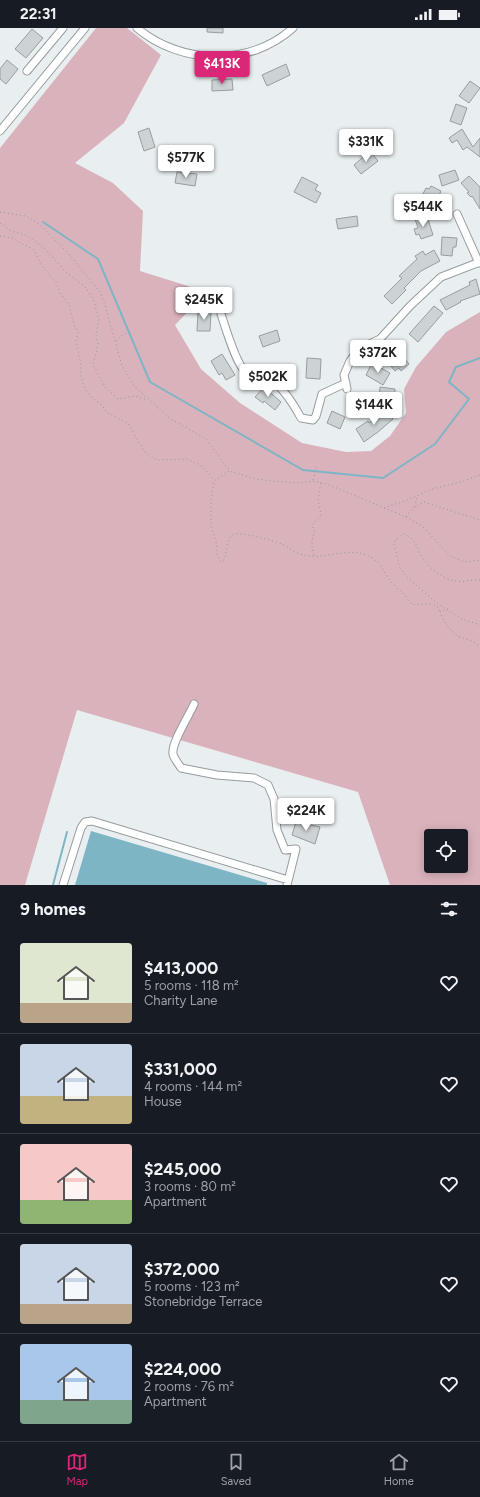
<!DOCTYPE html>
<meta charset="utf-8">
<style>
:root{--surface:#171b24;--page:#20242c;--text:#f1f3f6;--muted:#9ea1a6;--line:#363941;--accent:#db2777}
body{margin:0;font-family:Figtree,sans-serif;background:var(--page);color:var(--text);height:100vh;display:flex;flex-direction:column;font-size:15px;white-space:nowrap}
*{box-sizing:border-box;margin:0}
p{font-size:13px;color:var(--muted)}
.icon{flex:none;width:22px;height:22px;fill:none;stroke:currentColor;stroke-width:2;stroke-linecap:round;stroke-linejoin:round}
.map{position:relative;height:857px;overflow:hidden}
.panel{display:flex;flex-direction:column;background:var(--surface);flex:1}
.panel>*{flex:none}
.buttons{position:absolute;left:424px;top:801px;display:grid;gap:8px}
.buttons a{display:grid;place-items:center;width:44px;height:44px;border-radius:4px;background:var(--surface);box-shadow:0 2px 10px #0003;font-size:20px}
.price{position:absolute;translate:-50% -34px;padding:0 9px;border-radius:4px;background:#fff;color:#222;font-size:13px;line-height:26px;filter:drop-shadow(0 1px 2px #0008)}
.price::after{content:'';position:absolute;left:50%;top:24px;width:12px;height:9px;margin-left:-6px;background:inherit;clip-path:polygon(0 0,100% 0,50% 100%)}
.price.current{background:var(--accent);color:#fff}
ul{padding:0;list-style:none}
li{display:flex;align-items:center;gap:12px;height:100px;padding:0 20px}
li+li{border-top:1px solid var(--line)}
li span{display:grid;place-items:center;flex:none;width:112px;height:80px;border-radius:4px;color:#555}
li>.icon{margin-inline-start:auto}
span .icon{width:48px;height:48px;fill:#fffc;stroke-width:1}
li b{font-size:17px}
h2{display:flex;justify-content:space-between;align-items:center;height:48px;padding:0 20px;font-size:17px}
.status{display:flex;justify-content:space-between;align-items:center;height:28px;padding:0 20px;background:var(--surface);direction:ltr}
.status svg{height:11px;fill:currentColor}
.dock{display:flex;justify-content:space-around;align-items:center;height:56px;border-top:1px solid var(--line);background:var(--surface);font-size:11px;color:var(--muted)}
.dock a{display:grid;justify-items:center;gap:2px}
.dock .current{color:var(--accent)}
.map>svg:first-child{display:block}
.green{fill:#dab2bc;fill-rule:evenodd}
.water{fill:#7eb5c5}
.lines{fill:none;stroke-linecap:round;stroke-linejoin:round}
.stream{stroke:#7eb5c5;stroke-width:2}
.building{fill:#cdd3d5;stroke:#989ea0}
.minor-casing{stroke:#969c9e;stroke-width:9}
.path{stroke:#94989a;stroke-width:1;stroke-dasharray:1 3;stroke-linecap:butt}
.minor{stroke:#fff;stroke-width:7}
</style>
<div class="status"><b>22:31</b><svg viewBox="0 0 49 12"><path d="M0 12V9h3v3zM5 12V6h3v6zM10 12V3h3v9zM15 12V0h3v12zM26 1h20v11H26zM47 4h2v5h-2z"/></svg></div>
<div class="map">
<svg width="480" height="857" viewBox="0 0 480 857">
<rect width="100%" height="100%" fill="#e9eff1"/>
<path class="green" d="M 96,0 L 127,0 L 161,27 L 124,95 L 75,135 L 113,155 L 143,183 L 140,243 L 207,264 L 175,297 L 201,341 L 240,375 L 302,415 L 346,424 L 371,423 L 390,408 L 406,385 L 404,361 L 416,339 L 446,304 L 480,284 L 480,857 L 390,857 L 358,764 L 77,682 L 25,857 L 0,857 L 0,120 ZM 431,808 L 461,808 L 461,838 L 431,838 Z"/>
<path class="water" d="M 91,803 L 267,855 L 267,857 L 75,857 Z"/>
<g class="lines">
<path class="stream" d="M 43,194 L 98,231 L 150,354 L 303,442 L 383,450 L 435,416 L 469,371 L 449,354 L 456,339 L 480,330
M 53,857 L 67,804"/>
</g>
<path class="building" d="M 207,0 L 223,0 L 223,5 L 207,4 Z
M 32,1 L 43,10 L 26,30 L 15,21 Z
M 7,32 L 18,41 L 6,56 L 0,51 L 0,41 Z
M 286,36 L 290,47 L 267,58 L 262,47 Z
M 232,51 L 233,62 L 212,63 L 212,52 Z
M 470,53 L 480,60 L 469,75 L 459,68 Z
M 456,76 L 467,80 L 461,97 L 450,93 Z
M 149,100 L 155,119 L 144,123 L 138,104 Z
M 462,101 L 473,119 L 480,110 L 480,129 L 467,119 L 463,122 L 457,112 L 452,115 L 449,110 Z
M 370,123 L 378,133 L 361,146 L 354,137 Z
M 455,142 L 459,152 L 442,158 L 439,147 Z
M 177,144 L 197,146 L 195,158 L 175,155 Z
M 469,148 L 480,159 L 480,181 L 472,168 L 471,169 L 467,165 L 469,164 L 461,155 Z
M 302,149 L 318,157 L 315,162 L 321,165 L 316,175 L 294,164 Z
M 431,158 L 441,163 L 433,181 L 423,176 L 427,168 L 423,166 L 426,160 L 429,161 Z
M 357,188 L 358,198 L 338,201 L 336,191 Z
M 427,188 L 433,207 L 421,211 L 419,206 L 416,207 L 414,201 L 418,200 L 415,191 Z
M 442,209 L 457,210 L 456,219 L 453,219 L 452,228 L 441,227 Z
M 434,222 L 440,233 L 421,243 L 404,260 L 406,262 L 392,276 L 384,268 L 402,250 L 399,248 L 417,231 L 415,228 L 423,223 L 425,227 Z
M 476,251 L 480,266 L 460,273 L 461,274 L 446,282 L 440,272 L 470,257 L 469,254 Z
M 434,278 L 443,285 L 418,314 L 409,306 Z
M 198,283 L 211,284 L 210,303 L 197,303 Z
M 277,302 L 280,313 L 263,319 L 259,308 Z
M 398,323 L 409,336 L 401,343 L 399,340 L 395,343 L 387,333 Z
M 222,326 L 235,347 L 226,352 L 222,345 L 219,347 L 211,333 Z
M 307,330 L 321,331 L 320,351 L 306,350 Z
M 372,335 L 390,345 L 383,357 L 366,347 Z
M 264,359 L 281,374 L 275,382 L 264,373 L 263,375 L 255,369 Z
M 380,359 L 395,361 L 394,376 L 379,375 Z
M 385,382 L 393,391 L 378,404 L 364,414 L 356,401 L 368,393 L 369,395 Z
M 332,383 L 345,389 L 340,401 L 327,395 Z
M 296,794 L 320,799 L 315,816 L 292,807 Z"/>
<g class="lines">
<g class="minor-casing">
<path id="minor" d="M 137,0 C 181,37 250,39 293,0
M 27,43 L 63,0
M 0,103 L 85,0
M 457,186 L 479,235
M 221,286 C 225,298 236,336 245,343 C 251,347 260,345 266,348 C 282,357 293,375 301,390 L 313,392 L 316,388 L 322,366 L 346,355
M 347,361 L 344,347 L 350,333 L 359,321 L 380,311 L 410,278 L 441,249 L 480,234
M 194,676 C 189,688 171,715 173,726 C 174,731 179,736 181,740 L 217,747 L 254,750 L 268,757 L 274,771 L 277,802 L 285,822 L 296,821 L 287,857
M 63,857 L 81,800 L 85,794 L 92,793 L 288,852"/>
</g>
<path class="path" d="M 0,184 L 26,188 L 39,196 L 68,225 L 100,264 L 105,277 L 122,338 L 135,359 L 171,391 L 206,411 L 226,438 L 232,444 L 257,451 L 271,453 L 300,455 L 312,453 L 327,456 L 406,489 L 413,480 L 424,474 L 480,492
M 0,195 L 11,203 L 28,208 L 44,220 L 66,244 L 85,259 L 93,270 L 99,292 L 96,308 L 98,316 L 93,337 L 105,359 L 118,371 L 135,368 L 147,372
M 0,208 L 12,210 L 34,222 L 41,237 L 56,254 L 60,265 L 69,277 L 74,297 L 78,304 L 76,313 L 81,337 L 81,348 L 85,361 L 92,370 L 102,377 L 106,384 L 129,396 L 138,414 L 145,424 L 157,432 L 187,431 L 202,438 L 214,452
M 116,313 L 122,307 L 132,304
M 229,443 L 214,453 L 211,472 L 211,497 L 217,517 L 217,527 L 221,534 L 224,532 C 227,525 226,508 235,506 C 241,504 275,513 282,516 C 289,519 296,526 304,527 C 326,533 350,516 372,530 C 381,535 383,543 389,551 C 393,557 398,561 404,566 C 406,568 408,573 411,575 C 416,580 427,571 439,580 L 440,584
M 313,452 L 317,438
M 415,479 L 417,469
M 384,480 L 410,471 L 432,461 L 461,454 L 480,447
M 406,489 L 422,498 L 450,528 L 465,534 L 480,532
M 314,527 C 311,518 311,512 315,504 L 312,497 L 321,487 L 318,471 L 321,455
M 480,552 C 472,551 464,555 455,553 C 444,551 431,542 424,532 C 417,522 417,511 404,506 L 396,511 L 394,517 L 400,540 L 408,550 L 438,576 L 462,591 L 480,597
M 448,581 L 440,584 C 442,591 451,604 458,608 C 466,612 474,612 480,619"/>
<use href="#minor" class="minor"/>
</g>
</svg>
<div class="buttons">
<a><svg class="icon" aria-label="locate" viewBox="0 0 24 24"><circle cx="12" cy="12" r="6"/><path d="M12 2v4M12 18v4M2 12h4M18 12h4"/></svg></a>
</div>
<b class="price current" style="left:222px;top:57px">$413K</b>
<b class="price" style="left:366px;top:135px">$331K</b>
<b class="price" style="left:186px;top:151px">$577K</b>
<b class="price" style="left:423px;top:200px">$544K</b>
<b class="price" style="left:204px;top:293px">$245K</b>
<b class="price" style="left:378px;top:346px">$372K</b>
<b class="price" style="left:268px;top:370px">$502K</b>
<b class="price" style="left:374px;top:398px">$144K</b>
<b class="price" style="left:306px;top:804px">$224K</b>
</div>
<section class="panel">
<h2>9 homes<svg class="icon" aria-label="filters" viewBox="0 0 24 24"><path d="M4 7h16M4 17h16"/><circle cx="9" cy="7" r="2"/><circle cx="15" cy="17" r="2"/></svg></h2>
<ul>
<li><span style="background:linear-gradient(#dfe7d0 75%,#b9a48a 0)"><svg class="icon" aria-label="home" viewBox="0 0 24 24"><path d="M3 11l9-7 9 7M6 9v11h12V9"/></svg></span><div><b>$413,000</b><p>5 rooms · 118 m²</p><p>Charity Lane</p></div><svg class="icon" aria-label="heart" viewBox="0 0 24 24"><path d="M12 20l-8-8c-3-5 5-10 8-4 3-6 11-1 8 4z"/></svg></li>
<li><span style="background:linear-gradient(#c9d6e8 65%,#c2b280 0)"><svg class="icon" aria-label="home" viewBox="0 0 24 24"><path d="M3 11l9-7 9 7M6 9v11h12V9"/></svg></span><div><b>$331,000</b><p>4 rooms · 144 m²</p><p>House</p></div><svg class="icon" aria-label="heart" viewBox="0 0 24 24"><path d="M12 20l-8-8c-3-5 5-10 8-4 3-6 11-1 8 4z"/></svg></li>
<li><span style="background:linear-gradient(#f6c9c9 70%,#8fb573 0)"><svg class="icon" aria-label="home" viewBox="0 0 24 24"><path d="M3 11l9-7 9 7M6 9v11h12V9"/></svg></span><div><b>$245,000</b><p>3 rooms · 80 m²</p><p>Apartment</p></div><svg class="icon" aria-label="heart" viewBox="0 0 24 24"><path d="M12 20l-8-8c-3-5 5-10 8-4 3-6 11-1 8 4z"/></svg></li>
<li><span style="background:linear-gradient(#c9d6e8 75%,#b9a48a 0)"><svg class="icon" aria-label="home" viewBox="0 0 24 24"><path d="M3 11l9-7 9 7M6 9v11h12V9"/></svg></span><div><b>$372,000</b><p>5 rooms · 123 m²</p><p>Stonebridge Terrace</p></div><svg class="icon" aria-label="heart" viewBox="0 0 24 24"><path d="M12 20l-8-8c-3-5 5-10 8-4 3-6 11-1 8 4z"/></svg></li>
<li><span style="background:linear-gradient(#a9c7e8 70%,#7fa58c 0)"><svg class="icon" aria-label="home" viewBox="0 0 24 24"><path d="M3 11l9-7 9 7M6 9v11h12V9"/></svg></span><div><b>$224,000</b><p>2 rooms · 76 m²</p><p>Apartment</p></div><svg class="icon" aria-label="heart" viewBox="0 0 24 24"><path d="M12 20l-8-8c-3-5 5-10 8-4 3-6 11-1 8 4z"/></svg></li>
</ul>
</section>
<nav class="dock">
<a class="current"><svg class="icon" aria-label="map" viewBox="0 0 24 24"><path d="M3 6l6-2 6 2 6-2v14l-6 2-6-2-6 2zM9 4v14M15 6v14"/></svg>Map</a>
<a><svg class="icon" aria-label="saved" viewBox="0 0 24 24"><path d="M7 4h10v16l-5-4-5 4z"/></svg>Saved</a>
<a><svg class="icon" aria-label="home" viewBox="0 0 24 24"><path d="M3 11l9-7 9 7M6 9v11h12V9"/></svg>Home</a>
</nav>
